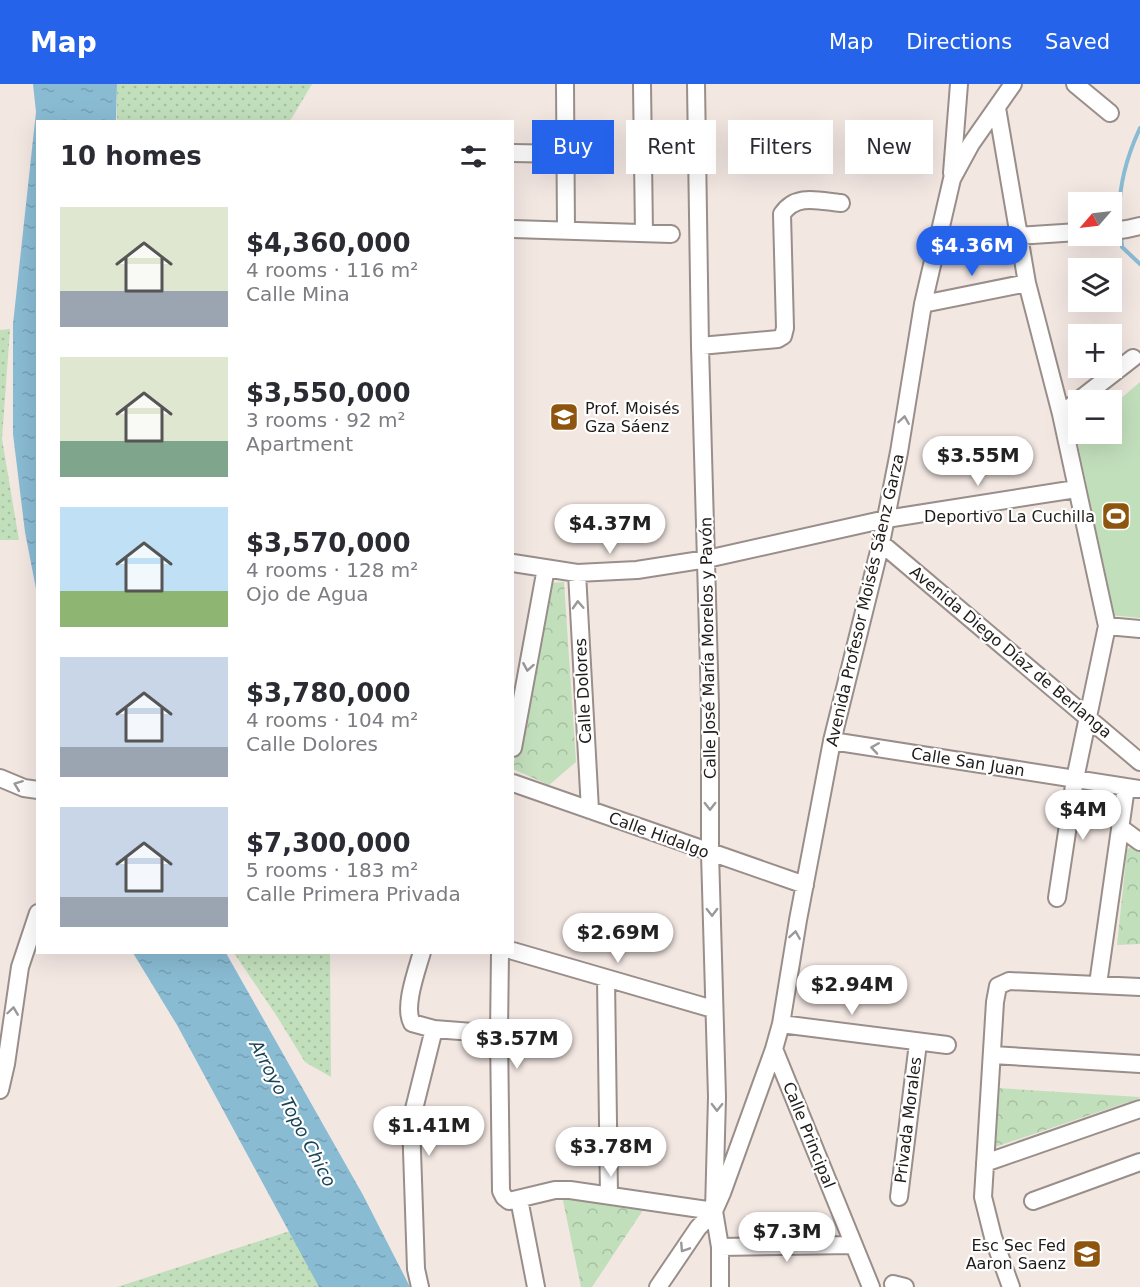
<!DOCTYPE html>
<meta charset="utf-8">
<style>
:root{--surface:#fff;--page:#f7f7f7;--text:#2b2b33;--muted:#7c7c81;--accent:#2563eb}
body{margin:0;font-family:"DejaVu Sans",sans-serif;background:var(--page);color:var(--text);height:100vh;display:flex;flex-direction:column;font-size:22px;white-space:nowrap}
*{box-sizing:border-box;margin:0}
p{font-size:20px;color:var(--muted)}
.icon{flex:none;width:33px;height:33px;fill:none;stroke:currentColor;stroke-width:2;stroke-linecap:round;stroke-linejoin:round}
.map{position:relative;flex:1;overflow:hidden}
.drawer{position:absolute;left:36px;top:36px;width:478px;height:834px;display:flex;flex-direction:column;background:var(--surface);border-radius:0px;box-shadow:0 6px 24px #0002}
.drawer>*{flex:none}
.hud{position:absolute;left:532px;top:36px;width:518px;height:54px;display:flex;gap:12px}
.needle{width:39px;rotate:242deg}
.tools{position:absolute;left:1068px;top:108px;display:grid;gap:12px}
.tools a{display:grid;place-items:center;width:54px;height:54px;border-radius:0px;background:var(--surface);box-shadow:0 6px 24px #0002;font-size:30px}
.price{position:absolute;translate:-50% -51px;padding:0 14px;border-radius:21px;background:#fff;color:#222;font-size:20px;line-height:39px;filter:drop-shadow(0 2px 3px #0008)}
.price::after{content:'';position:absolute;left:50%;top:36px;width:18px;height:14px;margin-left:-9px;background:inherit;clip-path:polygon(0 0,100% 0,50% 100%)}
.price.current{background:var(--accent);color:#fff}
ul{padding:0;list-style:none}
li{display:flex;align-items:center;gap:18px;height:150px;padding:0 24px}
li span{display:grid;place-items:center;flex:none;width:168px;height:120px;border-radius:0px;color:#555}
li>.icon{margin-inline-start:auto}
span .icon{width:72px;height:72px;fill:#fffc;stroke-width:1}
li b{font-size:26px}
h2{display:flex;justify-content:space-between;align-items:center;height:72px;padding:0 24px;font-size:26px}
.chip{padding:0 21px;border-radius:0px;background:var(--surface);box-shadow:0 6px 24px #0002;font-size:21px;line-height:54px}
.chip.current{background:var(--accent);color:#fff}
header{display:flex;align-items:center;gap:36px;box-sizing:border-box;height:84px;padding:0 30px;background:var(--accent);color:#fff}
header strong{font-size:28px}
nav{display:flex;gap:33px;margin-inline-start:auto;font-size:21px}
.map>svg:first-child{display:block}
.grass{fill:url(#grass-dots)}
.park{fill:url(#park-crowns)}
.pitch{fill:#c2dfbc}
.water{fill:url(#water-ripples)}
.lines{fill:none;stroke-linecap:round;stroke-linejoin:round}
.stream{stroke:#89bbd3;stroke-width:4}
.minor-casing{stroke:#998e8a;stroke-width:20}
.minor{stroke:#fff;stroke-width:16}
.oneway{stroke:#9a9898}
.labels{text-anchor:middle;dominant-baseline:central;stroke-width:4.5;stroke-linejoin:round;paint-order:stroke}
.poi-label{font-size:16px;fill:#1f1b19;stroke:#fff;text-anchor:end}
.street-label{font-size:16px;fill:#1f1b19;stroke:#fff}
.water-label{font-size:18px;font-style:italic;fill:#1a4456;stroke:#fff}
</style>
<header>
<strong>Map</strong>
<nav><a>Map</a><a>Directions</a><a>Saved</a></nav>
</header>
<div class="map">
<svg width="1140" height="1203" viewBox="0 0 1140 1203">
<defs>
<pattern id="grass-dots" width="8" height="8" patternUnits="userSpaceOnUse" patternTransform="scale(1.5)"><rect width="8" height="8" fill="#c2dfbc"/><path d="M2 2h.1M6 6h.1" fill="none" stroke="#a6bfa1" stroke-width="1.8" stroke-linecap="round"/></pattern>
<pattern id="park-crowns" width="20" height="18" patternUnits="userSpaceOnUse" patternTransform="scale(1.5)"><rect width="20" height="18" fill="#c2dfbc"/><path d="M2 6a3 3 0 1 1 6 0M12 15a3 3 0 1 1 6 0" fill="none" stroke="#a6bfa1"/></pattern>
<pattern id="water-ripples" width="26" height="14" patternUnits="userSpaceOnUse" patternTransform="scale(1.5)"><rect width="26" height="14" fill="#89bbd3"/><path d="M2 4q2-2 4 0t4 0M15 11q2-2 4 0t4 0" fill="none" stroke="#76a0b5"/></pattern>
</defs>
<rect width="100%" height="100%" fill="#f3e7e2"/>
<path class="grass" d="M 117,0 L 312,0 L 290,37 L 117,38 Z
M 10,245 L 2,355 L 19,456 L 0,456 L 0,246 Z
M 234,869 L 330,869 L 331,993 L 305,978 L 278,934 Z
M 290,1147 L 319,1203 L 117,1203 Z"/>
<path class="park" d="M 564,498 L 576,678 L 549,701 L 513,685 L 513,683 L 550,499 Z
M 1132,761 L 1140,762 L 1140,860 L 1117,861 L 1127,766 Z
M 997,1004 L 1140,1013 L 1140,1014 L 989,1065 Z
M 562,1112 L 643,1126 L 592,1203 L 581,1203 Z"/>
<path class="pitch" d="M 1140,298 L 1140,534 L 1110,531 L 1110,512 L 1076,351 L 1078,349 L 1112,350 L 1112,322 Z"/>
<path class="water" d="M 33,0 L 117,0 L 116,37 L 38,38 L 37,510 L 25,448 L 13,350 L 13,240 L 36,28 Z
M 133,869 L 226,869 L 363,1111 L 410,1203 L 319,1203 L 177,941 Z"/>
<g class="lines">
<path class="stream" d="M 1120,141 C 1117,109 1126,74 1140,44
M 1121,149 L 1122,163 L 1140,180"/>
<g class="minor-casing">
<path id="minor" d="M 565,0 L 566,146
M 642,0 L 644,149
M 696,0 L 700,262 L 710,621 L 710,769 L 717,1013 L 714,1127 L 720,1163 L 720,1203
M 1075,0 L 1110,29
M 997,24 L 1027,199 L 1061,330 L 1107,542 L 1075,695 L 1057,814
M 513,69 L 565,70
M 952,89 L 959,0
M 513,145 L 671,150
M 1112,147 L 1127,145 L 1140,142
M 1017,152 L 1078,148
M 923,220 L 1027,199
M 700,262 L 778,255 L 783,252 L 785,244 L 782,130 C 796,109 819,117 841,119
M 1061,330 L 1133,274
M 881,459 L 1140,678
M 513,479 L 577,489 L 637,486 L 707,475 L 886,435 L 1076,405
M 577,489 L 590,726
M 1107,542 L 1140,545
M 832,657 L 1140,705
M 513,664 L 546,484
M 0,694 L 24,704 L 38,706
M 513,699 L 805,801
M 1121,744 L 1140,758
M 513,867 L 713,925
M 422,868 C 417,886 403,923 412,939 L 434,945 L 499,950
M 500,868 L 499,950 L 501,1107 L 504,1113 L 509,1117 L 555,1106 L 570,1106 L 714,1127
M 606,895 L 609,1111
M 1098,900 L 1126,703
M 781,940 L 947,961
M 774,965 L 871,1203
M 992,971 L 1140,980
M 0,1006 L 6,980 L 20,883 L 38,829
M 985,1079 L 1140,1025
M 899,1113 L 918,959
M 519,1115 L 536,1203
M 1033,1117 L 1140,1078
M 720,1163 L 854,1161
M 893,1200 L 905,1203
M 420,1203 L 416,1185 L 411,1037 L 434,945
M 658,1203 L 698,1144 L 714,1127 L 722,1109 L 774,965 L 781,940 L 798,836 L 832,657 L 881,459 L 899,368 L 923,220 L 952,95 L 971,60 L 1013,0
M 1011,1203 L 993,1153 L 983,1113 L 995,918 L 998,902 L 1009,897 L 1140,903"/>
</g>
<use href="#minor" class="minor"/>
</g>
<defs><path id="oneway-chevron" d="M-2-3.5L2.5 0L-2 3.5" fill="none" stroke-width="1.6" stroke-linecap="round" stroke-linejoin="round" transform="scale(1.5)"/></defs>
<g class="oneway">
<use href="#oneway-chevron" transform="translate(904 336) rotate(-81)"/>
<use href="#oneway-chevron" transform="translate(578 521) rotate(-93)"/>
<use href="#oneway-chevron" transform="translate(528 583) rotate(100)"/>
<use href="#oneway-chevron" transform="translate(875 664) rotate(-171)"/>
<use href="#oneway-chevron" transform="translate(18 701) rotate(-159)"/>
<use href="#oneway-chevron" transform="translate(710 722) rotate(90)"/>
<use href="#oneway-chevron" transform="translate(712 828) rotate(89)"/>
<use href="#oneway-chevron" transform="translate(795 851) rotate(-81)"/>
<use href="#oneway-chevron" transform="translate(13 927) rotate(-82)"/>
<use href="#oneway-chevron" transform="translate(717 1023) rotate(91)"/>
<use href="#oneway-chevron" transform="translate(684 1164) rotate(123)"/>
</g>
<defs>
<g id="school-square" transform="scale(1.5)"><rect x="-9" y="-9" width="18" height="18" rx="4" fill="#8e550e" stroke="#fff"/><path d="M0-5L7-2L0 1L-7-2ZM-4 1L0 2.5L4 1V4Q0 6-4 4Z" fill="#fff"/></g>
<g id="stadium-square" transform="scale(1.5)"><rect x="-9" y="-9" width="18" height="18" rx="4" fill="#8e550e" stroke="#fff"/><path d="M0-5a6.5 5 0 1 0 0 10a6.5 5 0 1 0 0-10ZM-3.5-1.8h7v3.6h-7Z" fill="#fff"/></g>
</defs>
<g fill-rule="evenodd">
<use href="#school-square" x="564" y="333"/>
<use href="#stadium-square" x="1116" y="432"/>
<use href="#school-square" x="1087" y="1170"/>
</g>
<g class="labels">
<g class="poi-label">
<text x="585" y="324" text-anchor="start">Prof. Moisés<tspan x="585" dy="18">Gza Sáenz</tspan></text>
<text x="1095" y="432">Deportivo La Cuchilla</text>
<text x="1066" y="1161">Esc Sec Fed<tspan x="1066" dy="18">Aaron Saenz</tspan></text>
</g>
<g class="street-label">
<text transform="translate(865 516) rotate(-77)">Avenida Profesor Moisés Sáenz Garza</text>
<text transform="translate(708 564) rotate(-91)">Calle José María Morelos y Pavón</text>
<text transform="translate(1011 568) rotate(40)">Avenida Diego Díaz de Berlanga</text>
<text transform="translate(583 607) rotate(-93)">Calle Dolores</text>
<text transform="translate(968 678) rotate(9)">Calle San Juan</text>
<text transform="translate(659 751) rotate(20)">Calle Hidalgo</text>
<text transform="translate(908 1036) rotate(-83)">Privada Morales</text>
<text transform="translate(809 1051) rotate(68)">Calle Principal</text>
</g>
<g class="water-label">
<text transform="translate(293 1029) rotate(62)">Arroyo Topo Chico</text>
</g>
</g>
</svg>
<div class="tools">
<a><svg class="needle" viewBox="-14 -14 28 28"><path d="M0-13l5 13h-10z" fill="#e53935"/><path d="M0 13l5-13h-10z" fill="#7c7c81"/></svg></a>
<a><svg class="icon" aria-label="layers" viewBox="0 0 24 24"><path d="M12 4l9 5-9 5-9-5zM3 14l9 5 9-5"/></svg></a>
<a>+</a>
<a>−</a>
</div>
<b class="price current" style="left:972px;top:193px">$4.36M</b>
<b class="price" style="left:978px;top:403px">$3.55M</b>
<b class="price" style="left:610px;top:471px">$4.37M</b>
<b class="price" style="left:1083px;top:757px">$4M</b>
<b class="price" style="left:618px;top:880px">$2.69M</b>
<b class="price" style="left:852px;top:932px">$2.94M</b>
<b class="price" style="left:517px;top:986px">$3.57M</b>
<b class="price" style="left:429px;top:1073px">$1.41M</b>
<b class="price" style="left:611px;top:1094px">$3.78M</b>
<b class="price" style="left:787px;top:1179px">$7.3M</b>
<div class="hud">
<a class="chip current">Buy</a>
<a class="chip">Rent</a>
<a class="chip">Filters</a>
<a class="chip">New</a>
</div>
<section class="drawer">
<h2>10 homes<svg class="icon" aria-label="filters" viewBox="0 0 24 24"><path d="M4 7h16M4 17h16"/><circle cx="9" cy="7" r="2"/><circle cx="15" cy="17" r="2"/></svg></h2>
<ul>
<li><span style="background:linear-gradient(#dfe7d0 70%,#9aa5b1 0)"><svg class="icon" aria-label="home" viewBox="0 0 24 24"><path d="M3 11l9-7 9 7M6 9v11h12V9"/></svg></span><div><b>$4,360,000</b><p>4 rooms · 116 m²</p><p>Calle Mina</p></div></li>
<li><span style="background:linear-gradient(#dfe7d0 70%,#7fa58c 0)"><svg class="icon" aria-label="home" viewBox="0 0 24 24"><path d="M3 11l9-7 9 7M6 9v11h12V9"/></svg></span><div><b>$3,550,000</b><p>3 rooms · 92 m²</p><p>Apartment</p></div></li>
<li><span style="background:linear-gradient(#bfe0f5 70%,#8fb573 0)"><svg class="icon" aria-label="home" viewBox="0 0 24 24"><path d="M3 11l9-7 9 7M6 9v11h12V9"/></svg></span><div><b>$3,570,000</b><p>4 rooms · 128 m²</p><p>Ojo de Agua</p></div></li>
<li><span style="background:linear-gradient(#c9d6e8 75%,#9aa5b1 0)"><svg class="icon" aria-label="home" viewBox="0 0 24 24"><path d="M3 11l9-7 9 7M6 9v11h12V9"/></svg></span><div><b>$3,780,000</b><p>4 rooms · 104 m²</p><p>Calle Dolores</p></div></li>
<li><span style="background:linear-gradient(#c9d6e8 75%,#9aa5b1 0)"><svg class="icon" aria-label="home" viewBox="0 0 24 24"><path d="M3 11l9-7 9 7M6 9v11h12V9"/></svg></span><div><b>$7,300,000</b><p>5 rooms · 183 m²</p><p>Calle Primera Privada</p></div></li>
</ul>
</section>
</div>
